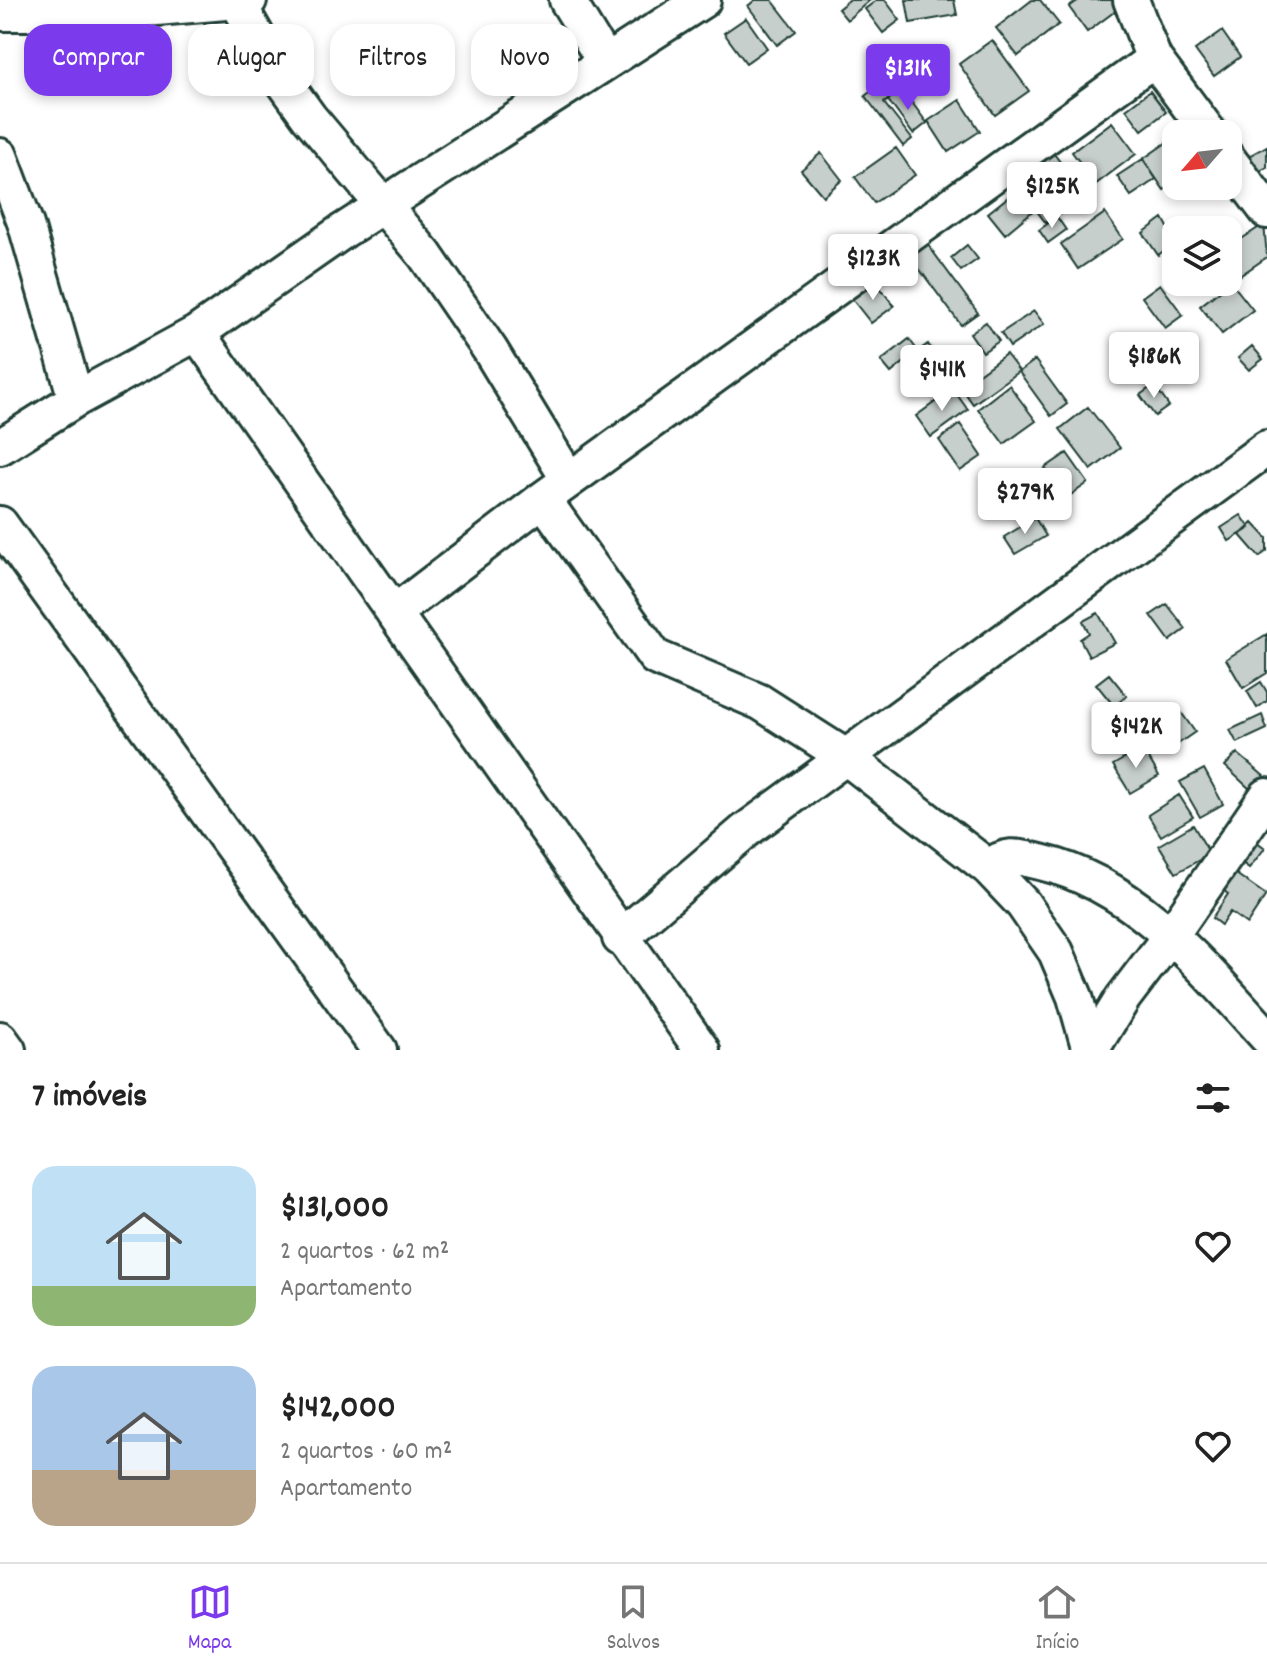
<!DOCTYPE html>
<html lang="pt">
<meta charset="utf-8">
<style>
:root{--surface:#fff;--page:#f2f2f2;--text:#222;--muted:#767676;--line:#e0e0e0;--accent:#7c3aed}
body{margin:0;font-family:Dekko,sans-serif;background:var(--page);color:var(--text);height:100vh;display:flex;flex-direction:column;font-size:30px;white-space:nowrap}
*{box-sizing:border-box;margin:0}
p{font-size:26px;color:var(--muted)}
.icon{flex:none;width:44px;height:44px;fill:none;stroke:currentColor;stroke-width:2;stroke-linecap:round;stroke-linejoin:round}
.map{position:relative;height:1050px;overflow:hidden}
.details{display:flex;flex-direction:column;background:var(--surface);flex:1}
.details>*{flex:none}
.hud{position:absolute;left:24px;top:24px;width:800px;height:72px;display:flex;gap:16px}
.needle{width:52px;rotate:242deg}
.controls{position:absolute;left:1162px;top:120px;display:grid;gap:16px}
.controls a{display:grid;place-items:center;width:80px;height:80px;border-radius:16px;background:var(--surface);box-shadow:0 4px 12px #0003;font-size:40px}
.price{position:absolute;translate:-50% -68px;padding:0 18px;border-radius:8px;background:#fff;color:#222;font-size:26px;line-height:52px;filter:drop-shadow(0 2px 4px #0008)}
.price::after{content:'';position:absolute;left:50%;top:48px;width:24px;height:18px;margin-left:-12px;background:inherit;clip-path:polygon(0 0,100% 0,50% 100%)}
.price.selected{background:var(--accent);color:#fff}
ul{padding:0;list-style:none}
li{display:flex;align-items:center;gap:24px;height:200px;padding:0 32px}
li span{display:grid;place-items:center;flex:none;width:224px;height:160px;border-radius:24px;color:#555}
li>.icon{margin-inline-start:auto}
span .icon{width:96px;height:96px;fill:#fffc;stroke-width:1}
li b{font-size:34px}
h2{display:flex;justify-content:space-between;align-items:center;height:96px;padding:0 32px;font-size:34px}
.chip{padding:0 28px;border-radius:24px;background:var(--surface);box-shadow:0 4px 12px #0003;font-size:28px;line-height:72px}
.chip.selected{background:var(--accent);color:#fff}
.tabs{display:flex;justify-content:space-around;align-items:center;height:112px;border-top:2px solid var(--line);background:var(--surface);font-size:22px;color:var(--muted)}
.tabs a{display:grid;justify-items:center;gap:4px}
.tabs .selected{color:var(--accent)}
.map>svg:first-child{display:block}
.building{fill:#c7cfcc;stroke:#1f3d34;stroke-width:2}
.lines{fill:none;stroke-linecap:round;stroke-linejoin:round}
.minor-casing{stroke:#1f3d34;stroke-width:40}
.minor{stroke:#fff;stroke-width:34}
</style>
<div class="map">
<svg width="1267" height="1050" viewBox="0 0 1267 1050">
<rect width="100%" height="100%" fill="#fff"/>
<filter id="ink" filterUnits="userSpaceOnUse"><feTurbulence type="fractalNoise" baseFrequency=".0125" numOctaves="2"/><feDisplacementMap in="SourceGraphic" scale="16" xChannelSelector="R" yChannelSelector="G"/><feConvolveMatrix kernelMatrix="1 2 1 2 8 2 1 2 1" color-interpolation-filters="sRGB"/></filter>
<g filter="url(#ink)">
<path class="building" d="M 755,0 L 772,0 L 796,31 L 777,45 L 748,6 Z
M 849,0 L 870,0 L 847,20 L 838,9 Z
M 877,0 L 885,0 L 900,20 L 883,33 L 865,9 Z
M 906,0 L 954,0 L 957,15 L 910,23 Z
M 1032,0 L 1040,0 L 1059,24 L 1018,56 L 996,28 Z
M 1079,0 L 1112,0 L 1118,9 L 1087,32 L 1069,7 Z
M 746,18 L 767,48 L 746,63 L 724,33 Z
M 1222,31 L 1240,57 L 1214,76 L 1195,50 Z
M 992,40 L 1029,91 L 995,115 L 959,64 Z
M 883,82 L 893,96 L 884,103 L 912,139 L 903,146 L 865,96 Z
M 902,89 L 927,123 L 913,134 L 888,100 Z
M 1150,91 L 1166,112 L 1142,130 L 1126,109 Z
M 960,100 L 980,131 L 948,152 L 928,121 Z
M 1112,122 L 1136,154 L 1096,184 L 1072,152 Z
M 1176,136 L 1176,181 L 1164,190 L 1143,159 Z
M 1048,146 L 1067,171 L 1041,190 L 1059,213 L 1046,223 L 1009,174 Z
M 1267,146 L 1267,167 L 1258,172 L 1249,156 Z
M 896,148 L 915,175 L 874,203 L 855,177 Z
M 821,153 L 842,180 L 823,196 L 801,170 Z
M 1143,159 L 1156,179 L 1131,196 L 1117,176 Z
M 1017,190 L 1034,210 L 1005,234 L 988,213 Z
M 1105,213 L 1123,239 L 1078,269 L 1061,244 Z
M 1057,217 L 1066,230 L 1048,243 L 1039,230 Z
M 1163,218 L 1176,242 L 1158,255 L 1143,233 Z
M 1264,224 L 1267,257 L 1238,277 L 1228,262 L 1228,248 Z
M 920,234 L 978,313 L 961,325 L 903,247 Z
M 967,245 L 978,259 L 961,271 L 951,258 Z
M 875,281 L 894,306 L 871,323 L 852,299 Z
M 1231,282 L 1253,310 L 1222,334 L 1200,306 Z
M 1160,284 L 1183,315 L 1165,328 L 1142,297 Z
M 1034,311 L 1044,324 L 1010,347 L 1001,333 Z
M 986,322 L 999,341 L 983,352 L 970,333 Z
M 909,339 L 918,351 L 891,373 L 881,361 Z
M 928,344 L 956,384 L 940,396 L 911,356 Z
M 1252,346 L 1263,359 L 1249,370 L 1238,358 Z
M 1006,354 L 1019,371 L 973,404 L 961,387 Z
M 1035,360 L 1067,404 L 1051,416 L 1019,372 Z
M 1009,385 L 1036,421 L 1004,444 L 978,409 Z
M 1154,385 L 1169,406 L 1155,416 L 1140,395 Z
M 953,389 L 968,410 L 931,437 L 916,416 Z
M 1088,407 L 1120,448 L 1091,470 L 1060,429 Z
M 960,424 L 982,456 L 960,471 L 939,440 Z
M 1067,453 L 1088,483 L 1066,498 L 1045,468 Z
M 1241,515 L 1250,528 L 1229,541 L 1221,528 Z
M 1035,518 L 1046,536 L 1015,554 L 1004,537 Z
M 1253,523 L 1267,538 L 1267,551 L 1259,557 L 1240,535 Z
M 1167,604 L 1186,629 L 1170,641 L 1151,615 Z
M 1098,613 L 1115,643 L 1089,656 L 1080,639 L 1089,633 L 1083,621 Z
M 1267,634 L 1267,673 L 1243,688 L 1226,659 Z
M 1109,674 L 1127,696 L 1114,706 L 1096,684 Z
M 1261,682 L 1267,692 L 1267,701 L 1257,708 L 1247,691 Z
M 1176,705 L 1195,732 L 1169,750 L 1150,724 Z
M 1262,715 L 1267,729 L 1237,743 L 1230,730 Z
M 1143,748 L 1159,776 L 1130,793 L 1113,765 Z
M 1237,753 L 1265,777 L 1252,791 L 1225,766 Z
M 1204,769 L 1223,804 L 1200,817 L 1180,782 Z
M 1179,795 L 1193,817 L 1161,836 L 1148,815 Z
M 1193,825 L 1210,854 L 1176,873 L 1159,845 Z
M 1252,838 L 1265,848 L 1249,868 L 1236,858 Z
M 1226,867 L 1266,895 L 1247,924 L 1230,912 L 1221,925 L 1212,918 L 1228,894 L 1215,884 Z"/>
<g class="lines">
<g class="minor-casing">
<path id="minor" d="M 567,0 L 605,62
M 1131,0 L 1154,59 L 1210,134
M 238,3 L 278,74 L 309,117 L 425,255 L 490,350 L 569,480
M 0,13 L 99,13 L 249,0
M 0,156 L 26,225 L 76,399
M 1228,159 L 1267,211
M 197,333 L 702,1050
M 0,447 L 76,399 L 197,333 L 343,231 L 703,0
M 543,499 L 655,657 L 760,702 L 846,757 L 989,868 L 1023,904 L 1056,952 L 1075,997 L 1090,1050
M 0,524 L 379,1050
M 394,613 L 543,499 L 1154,59
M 989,868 C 1006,852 1019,857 1040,862 C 1136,884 1204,968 1267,1037
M 620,938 L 745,831 L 1267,448
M 0,1039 L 8,1050
M 1091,1050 L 1123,998 L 1171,935 L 1267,796"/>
</g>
<use href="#minor" class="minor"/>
</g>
</g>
</svg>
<div class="controls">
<a><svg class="needle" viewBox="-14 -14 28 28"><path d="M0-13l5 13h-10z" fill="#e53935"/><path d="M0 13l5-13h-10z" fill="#767676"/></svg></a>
<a><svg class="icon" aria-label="layers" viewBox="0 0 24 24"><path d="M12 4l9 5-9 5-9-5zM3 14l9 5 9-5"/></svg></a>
</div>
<b class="price selected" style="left:908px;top:112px">$131K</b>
<b class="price" style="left:1052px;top:230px">$125K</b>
<b class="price" style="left:873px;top:302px">$123K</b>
<b class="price" style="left:1154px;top:400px">$186K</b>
<b class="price" style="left:942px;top:413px">$141K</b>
<b class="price" style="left:1025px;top:536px">$279K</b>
<b class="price" style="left:1136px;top:770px">$142K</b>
<div class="hud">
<a class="chip selected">Comprar</a>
<a class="chip">Alugar</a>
<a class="chip">Filtros</a>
<a class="chip">Novo</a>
</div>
</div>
<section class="details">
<h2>7 imóveis<svg class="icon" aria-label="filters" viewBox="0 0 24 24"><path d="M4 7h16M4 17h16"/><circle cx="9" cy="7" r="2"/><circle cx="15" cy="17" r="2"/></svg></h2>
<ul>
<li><span style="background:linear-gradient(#bfe0f5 75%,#8fb573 0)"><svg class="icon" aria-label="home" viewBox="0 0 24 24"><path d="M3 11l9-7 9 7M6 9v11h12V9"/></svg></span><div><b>$131,000</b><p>2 quartos · 62 m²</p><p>Apartamento</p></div><svg class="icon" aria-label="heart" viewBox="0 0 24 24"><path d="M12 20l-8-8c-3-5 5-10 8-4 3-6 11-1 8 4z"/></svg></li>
<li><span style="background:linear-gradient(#a9c7e8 65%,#b9a48a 0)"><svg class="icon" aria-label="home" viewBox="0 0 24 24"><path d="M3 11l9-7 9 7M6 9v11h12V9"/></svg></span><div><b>$142,000</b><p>2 quartos · 60 m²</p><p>Apartamento</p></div><svg class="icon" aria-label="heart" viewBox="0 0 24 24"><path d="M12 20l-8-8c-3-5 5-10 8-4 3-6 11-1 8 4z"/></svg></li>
</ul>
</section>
<nav class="tabs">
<a class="selected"><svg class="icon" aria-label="map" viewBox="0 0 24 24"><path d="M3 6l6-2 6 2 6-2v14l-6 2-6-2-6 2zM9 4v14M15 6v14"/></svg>Mapa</a>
<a><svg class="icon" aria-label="saved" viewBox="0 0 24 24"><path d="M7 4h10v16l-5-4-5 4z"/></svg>Salvos</a>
<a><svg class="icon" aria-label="home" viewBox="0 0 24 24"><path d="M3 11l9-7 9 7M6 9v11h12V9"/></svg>Início</a>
</nav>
